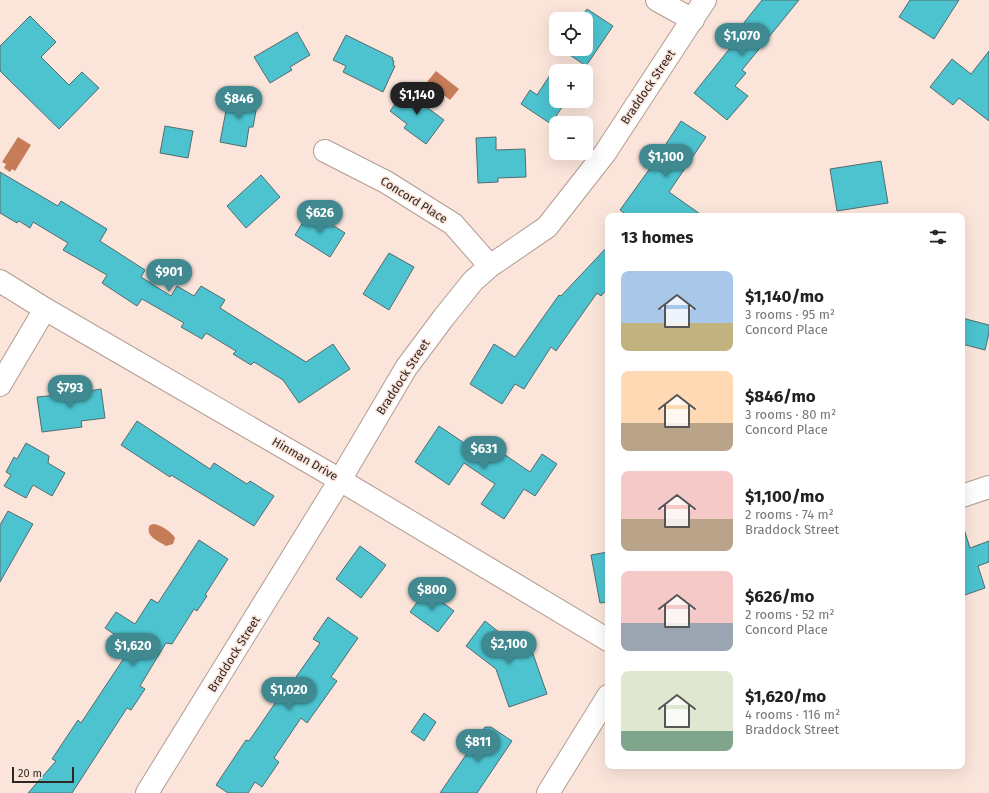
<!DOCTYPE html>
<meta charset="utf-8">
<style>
:root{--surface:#fff;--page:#f6f6f6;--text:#222;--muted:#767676;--accent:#418990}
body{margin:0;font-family:"Fira Sans",sans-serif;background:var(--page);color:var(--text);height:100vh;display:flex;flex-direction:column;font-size:15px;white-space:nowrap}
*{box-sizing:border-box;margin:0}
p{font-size:13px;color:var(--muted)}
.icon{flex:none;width:22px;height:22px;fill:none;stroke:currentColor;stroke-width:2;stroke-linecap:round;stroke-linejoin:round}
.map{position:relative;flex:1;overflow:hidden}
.panel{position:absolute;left:605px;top:213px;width:360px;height:556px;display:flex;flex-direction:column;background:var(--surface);border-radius:8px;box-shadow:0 4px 16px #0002}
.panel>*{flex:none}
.controls{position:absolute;left:549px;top:12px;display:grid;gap:8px}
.controls a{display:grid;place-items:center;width:44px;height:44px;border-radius:8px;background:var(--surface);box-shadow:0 4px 16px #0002;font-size:20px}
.scale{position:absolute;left:12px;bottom:10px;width:62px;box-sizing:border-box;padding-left:4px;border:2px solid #2f2723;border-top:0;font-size:11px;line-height:14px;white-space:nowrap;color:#2f2723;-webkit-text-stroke:3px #fbe5db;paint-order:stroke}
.price{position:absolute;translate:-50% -34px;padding:0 9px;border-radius:14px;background:var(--accent);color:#fff;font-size:13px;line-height:26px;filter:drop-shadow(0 1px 2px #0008)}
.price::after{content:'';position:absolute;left:50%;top:24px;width:12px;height:9px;margin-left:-6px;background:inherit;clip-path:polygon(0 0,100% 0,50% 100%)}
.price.on{background:#222;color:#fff}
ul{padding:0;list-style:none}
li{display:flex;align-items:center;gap:12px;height:100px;padding:0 16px}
li span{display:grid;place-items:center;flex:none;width:112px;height:80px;border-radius:8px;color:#555}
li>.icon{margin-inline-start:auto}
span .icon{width:48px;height:48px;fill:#fffc;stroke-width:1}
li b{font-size:17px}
h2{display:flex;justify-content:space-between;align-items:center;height:48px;padding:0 16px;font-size:17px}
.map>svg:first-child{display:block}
.water{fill:#c67c57}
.building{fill:#4cc3cf;stroke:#546b6e}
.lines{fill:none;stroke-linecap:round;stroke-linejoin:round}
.street-casing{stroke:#b19c92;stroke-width:24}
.street{stroke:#fff;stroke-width:22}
.labels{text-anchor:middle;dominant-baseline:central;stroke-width:3;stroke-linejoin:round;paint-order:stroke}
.street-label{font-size:12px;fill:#2f2723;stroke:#fbe5db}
</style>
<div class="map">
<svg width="989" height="793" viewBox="0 0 989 793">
<rect width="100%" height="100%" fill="#fbe5db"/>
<path class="water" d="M 436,71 L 459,89 L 450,100 L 427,82 Z
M 18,137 L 31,145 L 15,171 L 12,169 L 10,172 L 4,168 L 6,164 L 2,162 Z
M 154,524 C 161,525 172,532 175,538 L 173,544 L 166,546 C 158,541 144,536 150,525 Z"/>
<path class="building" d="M 762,0 L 799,0 L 742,70 L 746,73 L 735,86 L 748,96 L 727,120 L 694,93 L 735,42 L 731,39 Z
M 910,0 L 959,0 L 934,39 L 899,17 Z
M 587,9 L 613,26 L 586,66 L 561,49 L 586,49 L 586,19 L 580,19 Z
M 30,16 L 56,42 L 41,57 L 69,85 L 82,72 L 99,88 L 59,129 L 0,71 L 0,46 Z
M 297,32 L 310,55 L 290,67 L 292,70 L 270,83 L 254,57 Z
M 346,35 L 393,58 L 392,60 L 394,61 L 393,65 L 395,66 L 383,92 L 343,72 L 346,66 L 333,60 Z
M 989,51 L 989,121 L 959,98 L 953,105 L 930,87 L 952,59 L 971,74 Z
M 556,66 L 556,101 L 566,101 L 551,124 L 521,104 L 530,90 L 537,95 Z
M 418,89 L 431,99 L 425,106 L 444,120 L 426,144 L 404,128 L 407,124 L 390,111 L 403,93 L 411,99 Z
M 229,95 L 258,100 L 253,127 L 249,127 L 246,147 L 220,142 Z
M 681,121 L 706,137 L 669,192 L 703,216 L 628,216 L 620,210 L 651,167 Z
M 165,126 L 193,131 L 188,158 L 160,153 Z
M 496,137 L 496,150 L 525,149 L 526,177 L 498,178 L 498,182 L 478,183 L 476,138 Z
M 881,161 L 888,203 L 837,211 L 830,169 Z
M 0,172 L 58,206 L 61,201 L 107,229 L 100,241 L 145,270 L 141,277 L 171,296 L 177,286 L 194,296 L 201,286 L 225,300 L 220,308 L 306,362 L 333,344 L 350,369 L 299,403 L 283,380 L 254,362 L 251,365 L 233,354 L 236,351 L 206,333 L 202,339 L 181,327 L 184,323 L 142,299 L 137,306 L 102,283 L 107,275 L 63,250 L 68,243 L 33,222 L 30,228 L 19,221 L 17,223 L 0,213 Z
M 261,175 L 280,197 L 246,228 L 227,206 Z
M 310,211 L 345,233 L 330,257 L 295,235 Z
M 608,246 L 608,288 L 601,296 L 597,293 L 556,351 L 551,347 L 524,389 L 515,384 L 502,404 L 470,384 L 494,344 L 515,357 L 559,295 L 561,296 Z
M 389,253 L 414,267 L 389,310 L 363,294 Z
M 962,318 L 989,325 L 989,333 L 985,350 L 962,344 Z
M 83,388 L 84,392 L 101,389 L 105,418 L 81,421 L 82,427 L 42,432 L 37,397 L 58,395 L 57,391 Z
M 137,421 L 210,469 L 214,463 L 247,484 L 250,481 L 274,496 L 254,526 L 171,475 L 170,477 L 121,445 Z
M 439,426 L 488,459 L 495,448 L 530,472 L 542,454 L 557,464 L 535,496 L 524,489 L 504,519 L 481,504 L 495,484 L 464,463 L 449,485 L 415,462 Z
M 26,443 L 49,456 L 48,463 L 65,473 L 52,496 L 33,485 L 26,498 L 4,486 L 11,475 L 6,472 L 14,457 L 17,459 Z
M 8,511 L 33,524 L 0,582 L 0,525 Z
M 964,529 L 970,548 L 989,541 L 989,562 L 978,566 L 985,588 L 962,596 L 962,530 Z
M 199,540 L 228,559 L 205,595 L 207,596 L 197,611 L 194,609 L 172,644 L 166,643 L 140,686 L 145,689 L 131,710 L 127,708 L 72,793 L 28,793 L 56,761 L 52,759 L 78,720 L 81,723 L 132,646 L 105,628 L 116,612 L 135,624 L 151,599 L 158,603 Z
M 360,546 L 386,565 L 361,598 L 336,579 Z
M 608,552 L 608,602 L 600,603 L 591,555 Z
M 426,590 L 454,611 L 438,632 L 410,612 Z
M 328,617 L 358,638 L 331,677 L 337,681 L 307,723 L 301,718 L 274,758 L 279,762 L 262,787 L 255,782 L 248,793 L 228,793 L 216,785 L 246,740 L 249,741 L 289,683 L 291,684 L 320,643 L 313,639 Z
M 485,621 L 525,653 L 532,651 L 547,694 L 509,707 L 496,669 L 466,646 Z
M 424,713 L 436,722 L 424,741 L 411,732 Z
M 485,727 L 491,727 L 512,741 L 477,793 L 440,793 Z"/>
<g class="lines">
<g class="street-casing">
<path id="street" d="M 657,0 L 693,20
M 325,151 L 386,182 L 453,224 L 490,266
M 0,281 L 45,309 L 340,480 L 608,640
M 0,385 L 45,309
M 962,496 L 989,487
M 147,793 L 340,480 L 406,368 L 444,317 L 473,281 L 490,266 L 547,227 L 605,153 L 705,0
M 548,793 L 608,696"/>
</g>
<use href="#street" class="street"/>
</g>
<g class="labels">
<g class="street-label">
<text transform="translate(648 87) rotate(-56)">Braddock Street</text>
<text transform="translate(414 200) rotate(32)">Concord Place</text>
<text transform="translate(403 377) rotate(-57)">Braddock Street</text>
<text transform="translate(305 459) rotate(30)">Hinman Drive</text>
<text transform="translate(234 654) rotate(-58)">Braddock Street</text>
</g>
</g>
</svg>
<div class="controls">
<a><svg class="icon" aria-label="locate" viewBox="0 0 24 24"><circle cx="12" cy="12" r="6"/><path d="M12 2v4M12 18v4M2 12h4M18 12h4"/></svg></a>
<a>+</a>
<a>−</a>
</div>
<div class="scale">20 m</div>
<b class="price" style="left:742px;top:57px">$1,070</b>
<b class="price on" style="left:417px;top:116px">$1,140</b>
<b class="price" style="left:239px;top:120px">$846</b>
<b class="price" style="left:666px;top:178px">$1,100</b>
<b class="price" style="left:320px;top:234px">$626</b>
<b class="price" style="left:169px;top:293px">$901</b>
<b class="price" style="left:70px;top:409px">$793</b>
<b class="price" style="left:484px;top:470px">$631</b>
<b class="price" style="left:432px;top:611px">$800</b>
<b class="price" style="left:509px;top:665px">$2,100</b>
<b class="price" style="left:133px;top:667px">$1,620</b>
<b class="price" style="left:289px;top:711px">$1,020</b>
<b class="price" style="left:478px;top:763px">$811</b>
<section class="panel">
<h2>13 homes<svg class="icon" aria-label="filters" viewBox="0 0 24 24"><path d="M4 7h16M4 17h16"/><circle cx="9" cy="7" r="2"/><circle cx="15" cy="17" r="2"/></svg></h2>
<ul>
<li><span style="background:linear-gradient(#a9c7e8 65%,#c2b280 0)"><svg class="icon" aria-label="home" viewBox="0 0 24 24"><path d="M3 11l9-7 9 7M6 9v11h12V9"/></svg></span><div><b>$1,140/mo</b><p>3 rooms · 95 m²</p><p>Concord Place</p></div></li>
<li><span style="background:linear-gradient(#ffd9b3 65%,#b9a48a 0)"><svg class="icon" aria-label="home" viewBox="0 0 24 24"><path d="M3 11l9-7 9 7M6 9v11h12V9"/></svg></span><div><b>$846/mo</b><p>3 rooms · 80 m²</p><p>Concord Place</p></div></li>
<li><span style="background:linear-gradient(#f6c9c9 60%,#b9a48a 0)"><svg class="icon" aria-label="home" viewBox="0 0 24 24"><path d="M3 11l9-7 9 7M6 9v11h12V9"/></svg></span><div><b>$1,100/mo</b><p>2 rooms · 74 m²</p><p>Braddock Street</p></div></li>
<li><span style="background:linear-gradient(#f6c9c9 65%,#9aa5b1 0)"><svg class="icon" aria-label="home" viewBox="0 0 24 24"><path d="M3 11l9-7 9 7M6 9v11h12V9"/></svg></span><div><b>$626/mo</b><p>2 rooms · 52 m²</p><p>Concord Place</p></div></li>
<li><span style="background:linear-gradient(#dfe7d0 75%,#7fa58c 0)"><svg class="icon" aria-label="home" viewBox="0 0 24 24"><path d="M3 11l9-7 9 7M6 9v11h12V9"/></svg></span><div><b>$1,620/mo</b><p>4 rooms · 116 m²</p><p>Braddock Street</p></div></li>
</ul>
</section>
</div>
